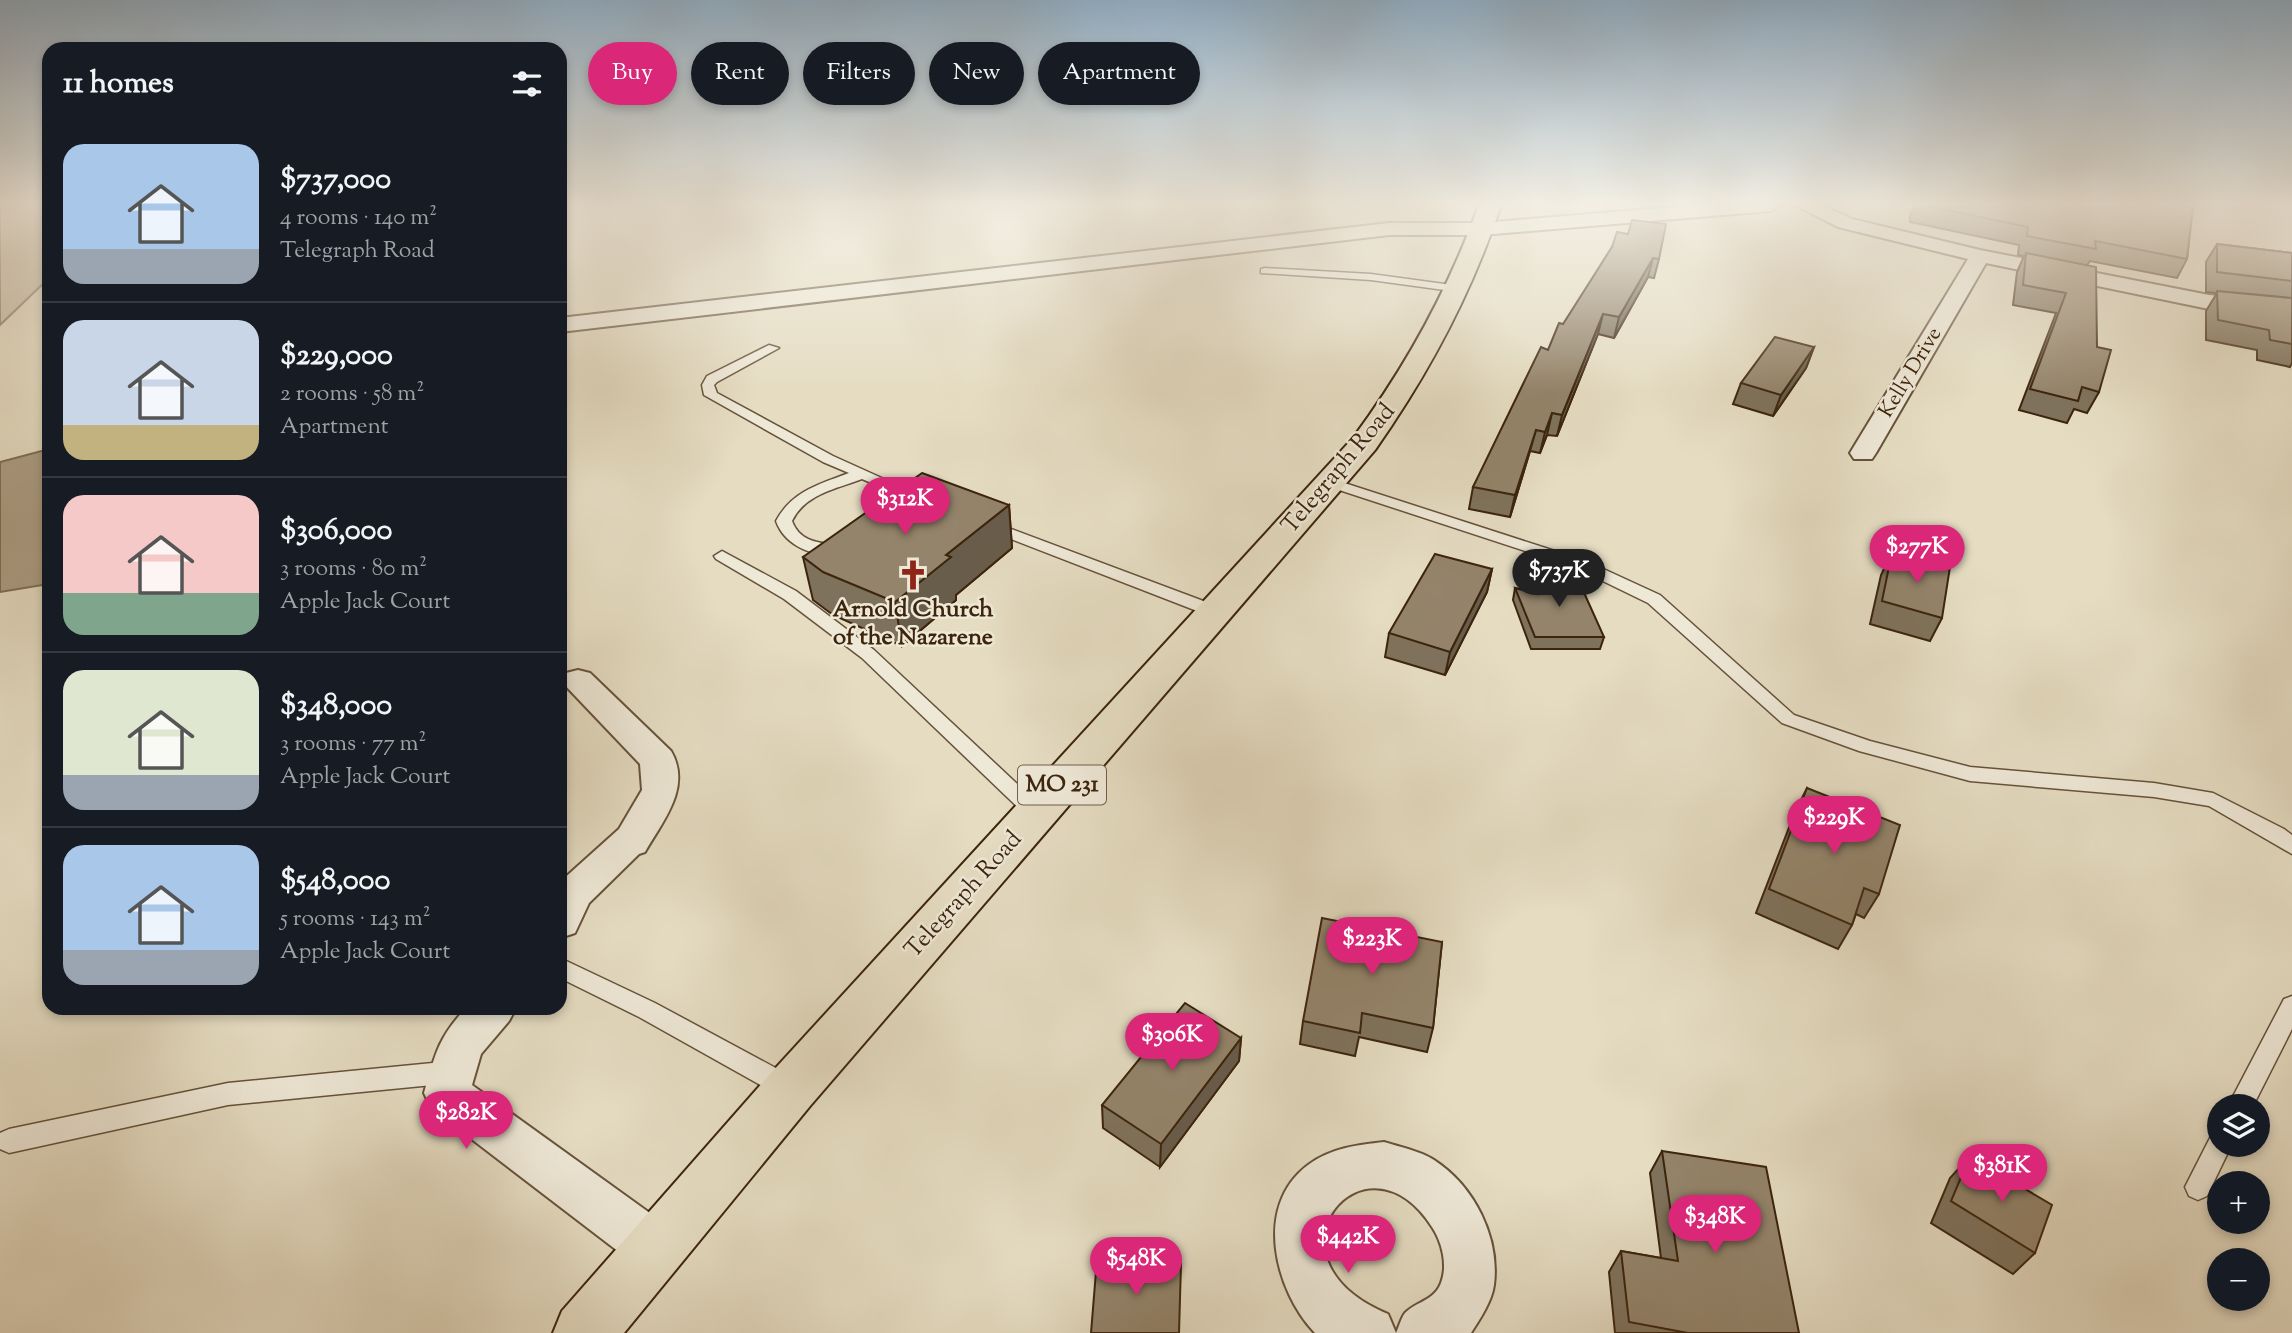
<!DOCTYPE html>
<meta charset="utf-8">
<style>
:root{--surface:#171b24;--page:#242831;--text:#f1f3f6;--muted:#9ea1a6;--line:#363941;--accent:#db2777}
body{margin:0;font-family:"Sorts Mill Goudy",serif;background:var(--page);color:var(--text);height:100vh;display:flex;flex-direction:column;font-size:26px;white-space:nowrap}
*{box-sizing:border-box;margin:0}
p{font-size:23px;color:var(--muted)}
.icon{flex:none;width:38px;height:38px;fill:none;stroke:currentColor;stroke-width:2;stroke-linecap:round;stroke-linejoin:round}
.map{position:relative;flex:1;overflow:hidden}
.details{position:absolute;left:42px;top:42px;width:525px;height:973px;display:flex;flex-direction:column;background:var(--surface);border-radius:21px;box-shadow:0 4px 10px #0003}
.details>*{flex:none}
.hud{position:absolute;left:588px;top:42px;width:665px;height:63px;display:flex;gap:14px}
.fabs{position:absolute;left:2207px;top:1094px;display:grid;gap:14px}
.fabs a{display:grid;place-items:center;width:63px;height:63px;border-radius:50%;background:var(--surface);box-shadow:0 4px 10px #0003;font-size:35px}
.price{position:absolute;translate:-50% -60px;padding:0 16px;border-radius:24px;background:var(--accent);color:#fff;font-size:23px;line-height:46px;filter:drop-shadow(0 2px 4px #0008)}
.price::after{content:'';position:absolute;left:50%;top:42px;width:21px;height:16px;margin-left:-10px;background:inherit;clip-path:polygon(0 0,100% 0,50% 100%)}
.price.current{background:#222;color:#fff}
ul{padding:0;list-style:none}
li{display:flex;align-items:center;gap:21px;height:175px;padding:0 21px}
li+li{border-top:2px solid var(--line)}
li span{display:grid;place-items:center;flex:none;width:196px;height:140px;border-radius:21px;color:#555}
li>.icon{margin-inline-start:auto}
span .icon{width:84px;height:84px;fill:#fffc;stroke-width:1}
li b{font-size:30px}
h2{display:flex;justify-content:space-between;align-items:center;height:84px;padding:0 21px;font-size:30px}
.pill{padding:0 24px;border-radius:32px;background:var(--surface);box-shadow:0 4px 10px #0003;font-size:24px;line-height:63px}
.pill.current{background:var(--accent);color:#fff}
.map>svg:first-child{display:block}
.green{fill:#c8bda3;stroke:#827058;stroke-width:2}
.water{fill:#ac9d84;stroke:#7f6d54;stroke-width:2}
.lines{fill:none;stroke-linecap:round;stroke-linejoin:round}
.service-casing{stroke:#66523a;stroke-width:3}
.minor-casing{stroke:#66523a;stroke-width:4}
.primary-casing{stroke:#3c240d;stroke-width:4}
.service{fill:#eee8d7;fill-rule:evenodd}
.minor{fill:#eee8d7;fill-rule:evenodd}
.primary{fill:#e5dcc2;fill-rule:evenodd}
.wall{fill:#7f725c;stroke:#3c240d;stroke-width:2}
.shaded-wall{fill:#685c4b;stroke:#3c240d;stroke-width:2}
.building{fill:#94846b;stroke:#3c240d;stroke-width:2}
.labels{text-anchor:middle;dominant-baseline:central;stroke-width:5;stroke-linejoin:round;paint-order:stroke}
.far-street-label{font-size:21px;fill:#3c240d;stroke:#eee8d7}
.shield{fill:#eee8d7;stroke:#715f4a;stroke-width:2}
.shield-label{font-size:23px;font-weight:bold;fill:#3c240d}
.street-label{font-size:24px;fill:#3c240d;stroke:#eee8d7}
.poi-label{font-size:24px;font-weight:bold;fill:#3c240d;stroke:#eee8d7}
</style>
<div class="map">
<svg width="2292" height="1333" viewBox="0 0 2292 1333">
<rect width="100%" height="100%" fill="#e5dcc2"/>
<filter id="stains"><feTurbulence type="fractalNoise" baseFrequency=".00286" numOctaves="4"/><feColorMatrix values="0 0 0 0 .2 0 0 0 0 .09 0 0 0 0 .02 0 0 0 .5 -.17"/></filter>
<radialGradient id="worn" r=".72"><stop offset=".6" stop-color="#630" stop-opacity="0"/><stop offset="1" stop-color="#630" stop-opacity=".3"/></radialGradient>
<path class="green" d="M 0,205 L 49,205 L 49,278 L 0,325 Z"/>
<path class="water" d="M 49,449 L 49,584 L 0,592 L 0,462 Z"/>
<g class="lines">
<g class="service-casing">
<path id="service" d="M 1265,268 L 1371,274 L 1459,286 L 1465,289 L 1459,292 L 1371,280 L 1261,273 L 1261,269 Z
M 769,345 L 779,348 L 717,382 L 714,385 L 717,393 L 833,456 L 926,498 L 924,501 L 914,501 L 862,479 C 836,489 805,494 792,521 C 801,545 824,542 845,547 L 847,550 L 845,553 C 818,560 785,547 776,521 C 792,491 820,484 849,473 L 823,462 L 704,395 L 702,385 L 707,376 Z
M 1332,479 L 1586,561 L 1660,595 L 1794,715 L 1870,741 L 1970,767 L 2154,783 L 2213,793 L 2284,829 L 2292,835 L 2292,854 L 2209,806 L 2154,797 L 1970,781 L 1859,751 L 1782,723 L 1648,603 L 1574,567 L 1327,486 L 1327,480 Z
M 990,521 L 1222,608 L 1224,612 L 1222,616 L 1210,616 L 985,529 L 982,526 L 985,523 Z
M 722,551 L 796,591 L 874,650 L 1044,809 L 1047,814 L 1044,819 L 1030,819 L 862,658 L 784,599 L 716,559 L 714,556 Z
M 560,958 L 655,1003 L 798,1080 L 801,1088 L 798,1096 L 789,1099 L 780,1096 L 639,1017 L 560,978 Z
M 2292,996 L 2292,1029 L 2253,1106 L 2228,1106 L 2284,999 Z
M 453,1061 L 461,1064 L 465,1072 L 461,1080 L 453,1083 L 228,1105 L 9,1153 L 0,1149 L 0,1133 L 9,1129 L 228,1083 Z
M 2219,1132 L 2219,1144 L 2232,1144 L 2207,1196 L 2198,1200 L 2189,1196 L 2185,1187 L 2211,1136 Z"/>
</g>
<g class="minor-casing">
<path id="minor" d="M 1698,205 L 1780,205 L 1771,211 L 1482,235 L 1389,235 L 560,332 L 560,318 L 1389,223 L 1482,223 Z
M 1795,205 L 1821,205 L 1852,219 L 1980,250 L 2209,295 L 2292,302 L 2292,316 L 2209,309 L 1986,263 L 1876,453 L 1872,459 L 1854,459 L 1850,453 L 1968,259 L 1838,227 Z
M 578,670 L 590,673 L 671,751 C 692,787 663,821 645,852 L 639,854 L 589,903 L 575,933 L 560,938 L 560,882 L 619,829 L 642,790 L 640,764 L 561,681 L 566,673 Z
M 466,1008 L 516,1008 L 509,1021 L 481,1054 L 472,1085 L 672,1229 L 680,1247 L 672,1265 L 654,1273 L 636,1265 L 431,1108 L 424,1093 C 435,1055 438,1038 466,1008 Z
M 1384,1142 C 1400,1147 1420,1151 1434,1160 C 1474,1186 1500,1237 1494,1285 C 1492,1301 1480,1319 1471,1333 L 1396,1333 C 1399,1327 1401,1318 1405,1313 C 1417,1301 1434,1301 1441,1283 C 1448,1265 1442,1242 1432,1227 C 1365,1122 1252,1258 1388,1314 L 1396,1333 L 1315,1333 C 1275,1291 1253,1206 1308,1165 C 1331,1148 1357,1145 1384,1142 Z"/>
</g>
<g class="primary-casing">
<path id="primary" d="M 1479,205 L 1501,205 C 1471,295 1429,373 1375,450 L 810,1106 L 624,1333 L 553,1333 L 562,1311 L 772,1072 L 1353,438 C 1407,365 1448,290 1479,205 Z"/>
</g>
<use href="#service" class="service"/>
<use href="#minor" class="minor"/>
<use href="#primary" class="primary"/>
</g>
<path class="wall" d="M 1914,205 L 2193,205 L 2187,259 L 2177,278 L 2090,261 L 2087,265 L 2097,347 L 2099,392 L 2087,413 L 2074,409 L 2067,423 L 2019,410 L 2056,313 L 2013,305 L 2017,272 L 2024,256 L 2018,255 L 2019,245 L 1910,222 L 1910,216 Z
M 2217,244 L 2292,253 L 2292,363 L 2290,367 L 2257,360 L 2257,350 L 2206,340 L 2206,311 L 2217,293 L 2206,292 L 2206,262 Z
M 1612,247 L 1659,259 L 1654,278 L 1648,277 L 1614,338 L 1598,334 L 1557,436 L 1547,435 L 1540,453 L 1530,451 L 1510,517 L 1469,509 L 1473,487 L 1548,350 Z
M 1814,347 L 1806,368 L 1773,416 L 1733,404 L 1741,383 Z
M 1009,505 L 1012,548 L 956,595 L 956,600 L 902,646 L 833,615 L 813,600 L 803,557 Z
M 1892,552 L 1942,618 L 1930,641 L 1870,624 L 1881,575 Z
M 1492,569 L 1487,592 L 1445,675 L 1385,657 L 1389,633 Z
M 1530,577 L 1604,637 L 1600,649 L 1531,649 L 1513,600 L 1515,588 L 1528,591 L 1527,589 Z
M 1807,788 L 1879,894 L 1864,918 L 1856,914 L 1852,925 L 1838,949 L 1756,913 L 1795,812 Z
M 1442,942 L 1433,1028 L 1427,1052 L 1359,1037 L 1355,1056 L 1300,1044 L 1303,1021 Z
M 1241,1038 L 1239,1061 L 1160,1167 L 1103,1128 L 1102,1105 Z
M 1662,1151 L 1799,1333 L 1615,1333 L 1609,1272 L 1621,1251 L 1661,1258 L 1650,1173 Z
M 1970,1156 L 2035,1253 L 2013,1274 L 1931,1223 L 1950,1178 Z"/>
<path class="shaded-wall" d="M 1653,258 L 1648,277 L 1614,338 L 1619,317 Z
M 1603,314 L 1598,334 L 1557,436 L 1562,415 Z
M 1814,347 L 1806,368 L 1773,416 L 1781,395 Z
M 1552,413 L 1547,435 L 1540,453 L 1545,432 Z
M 1536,430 L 1530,451 L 1510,517 L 1515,495 Z
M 1009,505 L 1012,548 L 956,595 L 956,600 L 902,646 L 895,602 L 946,555 Z
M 1492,569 L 1487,592 L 1445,675 L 1450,652 Z
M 1241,1038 L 1239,1061 L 1160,1167 L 1161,1144 Z"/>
<path class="building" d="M 1923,205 L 2193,205 L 2187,259 L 2095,241 L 2096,249 L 2027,236 L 2028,227 Z
M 1632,220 L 1666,224 L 1659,259 L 1653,258 L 1619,317 L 1603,314 L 1562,415 L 1552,413 L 1545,432 L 1536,430 L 1515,495 L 1473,487 L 1541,347 L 1548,350 L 1559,323 L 1563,324 L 1612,247 L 1617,232 L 1628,234 Z
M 2217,244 L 2292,253 L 2292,281 L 2217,272 Z
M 2026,253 L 2096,267 L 2097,347 L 2111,350 L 2099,392 L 2082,387 L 2078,401 L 2030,389 L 2066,293 L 2023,285 Z
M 2217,291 L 2292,298 L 2292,344 L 2270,340 L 2269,330 L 2218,320 Z
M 1775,337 L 1814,347 L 1781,395 L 1741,383 Z
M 922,473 L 1009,505 L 946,555 L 951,557 L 895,602 L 823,572 L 803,557 Z
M 1892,552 L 1950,567 L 1942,618 L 1882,601 Z
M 1435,554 L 1492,569 L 1450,652 L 1389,633 Z
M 1530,577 L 1577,577 L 1604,637 L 1535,637 L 1515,588 L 1537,594 Z
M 1807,788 L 1900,825 L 1879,894 L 1864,888 L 1852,925 L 1769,889 Z
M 1322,918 L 1442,942 L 1433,1028 L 1362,1013 L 1360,1033 L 1303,1021 Z
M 1185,1003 L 1241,1038 L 1161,1144 L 1102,1105 Z
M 1662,1151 L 1766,1167 L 1799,1333 L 1688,1333 L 1629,1322 L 1621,1251 L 1678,1261 Z
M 1970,1156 L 2052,1205 L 2035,1253 L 1951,1201 Z
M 1097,1259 L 1181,1264 L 1179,1333 L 1091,1333 Z"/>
<linearGradient id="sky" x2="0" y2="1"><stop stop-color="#90abc0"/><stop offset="0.52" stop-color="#f3efe4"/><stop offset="1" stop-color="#f3efe4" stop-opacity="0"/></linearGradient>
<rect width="2292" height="392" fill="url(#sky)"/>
<defs>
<g id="church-bare" transform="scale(2.415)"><path d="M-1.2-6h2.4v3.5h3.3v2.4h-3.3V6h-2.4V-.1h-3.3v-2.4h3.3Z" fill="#8f2418" stroke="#eee8d7" stroke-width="2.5" paint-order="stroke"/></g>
</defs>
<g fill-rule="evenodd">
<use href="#church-bare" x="913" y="575"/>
</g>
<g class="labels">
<g class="far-street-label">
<text transform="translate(1911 373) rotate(-59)">Kelly Drive</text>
</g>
<rect class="shield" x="1018" y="765.5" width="88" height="39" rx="5"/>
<g class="shield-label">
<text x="1062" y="785">MO 231</text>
</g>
<g class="street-label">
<text transform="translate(1339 469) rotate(-50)">Telegraph Road</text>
<text transform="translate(964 895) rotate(-48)">Telegraph Road</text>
</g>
<g class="poi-label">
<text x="913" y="610">Arnold Church<tspan x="913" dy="28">of the Nazarene</tspan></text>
</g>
</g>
<rect width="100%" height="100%" filter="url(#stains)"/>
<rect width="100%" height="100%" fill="url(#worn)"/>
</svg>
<div class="fabs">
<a><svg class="icon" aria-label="layers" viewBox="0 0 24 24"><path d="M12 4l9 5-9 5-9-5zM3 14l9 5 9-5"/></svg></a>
<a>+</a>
<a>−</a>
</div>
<b class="price" style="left:905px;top:537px">$312K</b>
<b class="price" style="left:1917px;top:585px">$277K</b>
<b class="price current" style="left:1559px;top:609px">$737K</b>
<b class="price" style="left:1834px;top:856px">$229K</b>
<b class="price" style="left:1372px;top:977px">$223K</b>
<b class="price" style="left:1172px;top:1073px">$306K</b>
<b class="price" style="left:466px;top:1151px">$282K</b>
<b class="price" style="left:2002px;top:1204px">$381K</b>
<b class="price" style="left:1715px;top:1255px">$348K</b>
<b class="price" style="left:1348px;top:1275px">$442K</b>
<b class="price" style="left:1136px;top:1297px">$548K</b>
<div class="hud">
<a class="pill current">Buy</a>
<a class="pill">Rent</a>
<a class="pill">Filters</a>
<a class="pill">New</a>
<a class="pill">Apartment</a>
</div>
<section class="details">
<h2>11 homes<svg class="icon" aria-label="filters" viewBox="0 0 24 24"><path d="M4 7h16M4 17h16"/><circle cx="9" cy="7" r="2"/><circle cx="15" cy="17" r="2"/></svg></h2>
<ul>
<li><span style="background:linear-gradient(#a9c7e8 75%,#9aa5b1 0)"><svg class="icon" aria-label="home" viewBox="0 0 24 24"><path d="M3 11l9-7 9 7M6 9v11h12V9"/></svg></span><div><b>$737,000</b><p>4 rooms · 140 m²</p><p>Telegraph Road</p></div></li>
<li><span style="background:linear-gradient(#c9d6e8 75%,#c2b280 0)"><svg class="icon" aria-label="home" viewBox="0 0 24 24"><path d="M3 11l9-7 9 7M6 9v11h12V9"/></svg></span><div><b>$229,000</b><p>2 rooms · 58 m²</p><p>Apartment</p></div></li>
<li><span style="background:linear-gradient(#f6c9c9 70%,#7fa58c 0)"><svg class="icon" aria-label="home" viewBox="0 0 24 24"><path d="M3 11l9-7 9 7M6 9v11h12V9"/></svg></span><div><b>$306,000</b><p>3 rooms · 80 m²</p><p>Apple Jack Court</p></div></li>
<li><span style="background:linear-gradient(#dfe7d0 75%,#9aa5b1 0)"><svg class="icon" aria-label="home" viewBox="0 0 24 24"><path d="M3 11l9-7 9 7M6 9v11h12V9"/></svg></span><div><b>$348,000</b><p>3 rooms · 77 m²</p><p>Apple Jack Court</p></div></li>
<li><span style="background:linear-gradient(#a9c7e8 75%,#9aa5b1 0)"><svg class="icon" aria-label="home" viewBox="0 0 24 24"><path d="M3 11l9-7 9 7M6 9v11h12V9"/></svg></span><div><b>$548,000</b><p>5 rooms · 143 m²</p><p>Apple Jack Court</p></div></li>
</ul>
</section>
</div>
